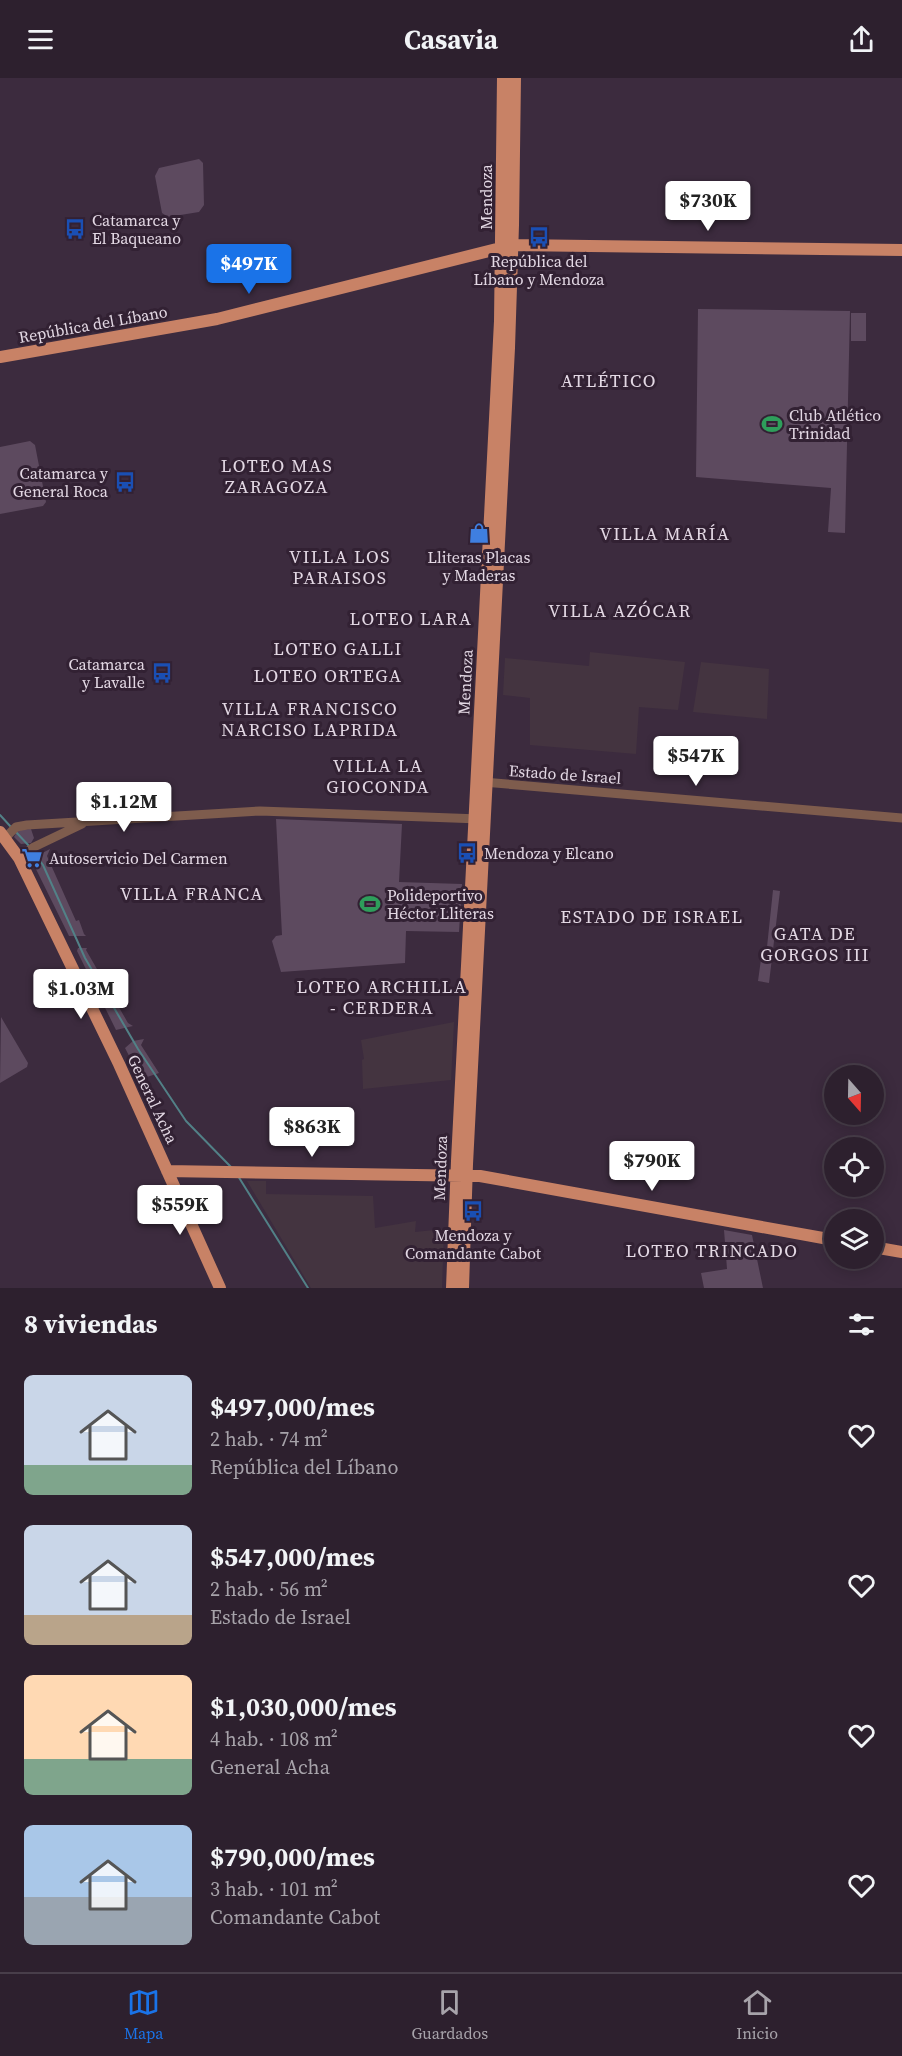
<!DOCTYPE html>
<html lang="es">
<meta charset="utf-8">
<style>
:root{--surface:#2d202e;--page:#352836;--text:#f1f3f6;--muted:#a7a3aa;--line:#483e4a;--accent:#1a73e8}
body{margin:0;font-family:"Source Serif 4",serif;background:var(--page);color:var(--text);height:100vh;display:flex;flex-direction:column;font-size:22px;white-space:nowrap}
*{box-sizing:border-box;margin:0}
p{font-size:20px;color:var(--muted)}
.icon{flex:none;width:33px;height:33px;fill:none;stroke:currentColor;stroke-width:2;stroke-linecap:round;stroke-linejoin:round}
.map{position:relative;height:1210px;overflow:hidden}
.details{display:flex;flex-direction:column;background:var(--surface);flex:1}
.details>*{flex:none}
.needle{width:39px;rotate:160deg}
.controls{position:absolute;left:824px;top:987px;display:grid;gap:12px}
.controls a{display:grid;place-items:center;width:60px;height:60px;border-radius:50%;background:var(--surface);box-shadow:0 3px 15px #0003,0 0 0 2px var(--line);font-size:30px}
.price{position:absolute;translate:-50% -51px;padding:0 14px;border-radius:6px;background:#fff;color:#222;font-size:20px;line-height:39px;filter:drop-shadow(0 2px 3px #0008)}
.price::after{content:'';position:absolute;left:50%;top:36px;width:18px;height:14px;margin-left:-9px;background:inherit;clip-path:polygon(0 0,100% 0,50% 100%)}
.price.selected{background:var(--accent);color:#fff}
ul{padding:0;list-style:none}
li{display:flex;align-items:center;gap:18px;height:150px;padding:0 24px}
li span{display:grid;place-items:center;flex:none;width:168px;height:120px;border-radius:9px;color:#555}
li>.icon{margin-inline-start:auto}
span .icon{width:72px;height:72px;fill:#fffc;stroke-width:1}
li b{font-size:26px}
h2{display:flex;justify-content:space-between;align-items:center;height:72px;padding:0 24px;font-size:26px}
header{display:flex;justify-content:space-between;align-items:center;height:78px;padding:0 24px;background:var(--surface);font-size:27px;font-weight:700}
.tab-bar{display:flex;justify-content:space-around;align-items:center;height:84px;border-top:2px solid var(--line);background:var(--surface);font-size:16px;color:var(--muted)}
.tab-bar a{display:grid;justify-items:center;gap:3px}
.tab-bar .selected{color:var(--accent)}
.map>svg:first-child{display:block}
.industrial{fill:#443440}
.green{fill:#5d4a5f}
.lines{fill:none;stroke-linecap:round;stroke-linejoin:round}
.stream{stroke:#528187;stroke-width:2}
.minor{stroke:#7e5c4d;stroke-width:9}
.major{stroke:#c88266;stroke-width:12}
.labels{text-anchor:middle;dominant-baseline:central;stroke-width:6;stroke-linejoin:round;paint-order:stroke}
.street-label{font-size:16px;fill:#e3d8e4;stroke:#322133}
.poi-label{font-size:16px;fill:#e3d8e4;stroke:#322133;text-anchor:start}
.neighbourhood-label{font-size:18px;letter-spacing:1.5px;fill:#e3d8e4;stroke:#322133}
</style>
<header><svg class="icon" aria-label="menu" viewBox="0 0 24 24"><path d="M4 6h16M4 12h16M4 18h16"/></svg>Casavia<svg class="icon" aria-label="share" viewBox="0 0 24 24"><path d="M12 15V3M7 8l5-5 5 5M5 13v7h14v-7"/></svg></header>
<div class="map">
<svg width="902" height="1210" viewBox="0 0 902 1210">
<rect width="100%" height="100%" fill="#3c2b3e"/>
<path class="industrial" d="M 590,574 L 685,584 L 678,632 L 639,629 L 636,676 L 530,667 L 530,620 L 503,617 L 505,580 L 589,588 Z
M 701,584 L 769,591 L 767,641 L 693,634 Z
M 454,944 L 451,1002 L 363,1011 L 362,982 L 364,981 L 361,962 Z
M 247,1103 L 266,1103 L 266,1116 L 373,1118 L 375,1150 L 416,1143 L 415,1154 L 444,1151 L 442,1210 L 311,1210 Z"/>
<path class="green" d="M 199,81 L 203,85 L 204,127 L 199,134 L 168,139 L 162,135 L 155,98 L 159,90 Z
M 698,231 L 850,233 L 845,455 L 828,454 L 831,410 L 696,399 Z
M 851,235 L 866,235 L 866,263 L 851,263 Z
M 30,363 L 35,367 L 46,424 L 43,428 L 0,436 L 0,369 Z
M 276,741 L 402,746 L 399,804 L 462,806 L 459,854 L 406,853 L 405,885 L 281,894 L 272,863 L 276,858 L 282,857 Z
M 31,751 L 34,760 L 31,765 L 21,766 L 14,759 L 18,752 Z
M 50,771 L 47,778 L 76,843 L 79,842 L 84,856 L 86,858 L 69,858 L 31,781 Z
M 773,812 L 780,813 L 769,905 L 758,903 L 762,874 L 767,869 Z
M 78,870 L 87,870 L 86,872 L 128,945 L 133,948 L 116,952 L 77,873 Z
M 1,939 L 28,985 L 27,989 L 0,1005 Z
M 144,961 L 141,967 L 159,995 L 141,1001 L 125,970 L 133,963 Z
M 724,1152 L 752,1157 L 763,1210 L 704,1210 L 701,1195 L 727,1191 Z"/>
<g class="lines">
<path class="stream" d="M 0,737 L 11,749
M 15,753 L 30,769
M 33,773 L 43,787 L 85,880 L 138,971 L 186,1043 L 231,1089
M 238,1098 L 308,1210"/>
<path class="minor" d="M 483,704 L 902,740
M 5,760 L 16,749 L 27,747 L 260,733 L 480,741
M 19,780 L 34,769 L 82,746"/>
<path class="major" d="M 0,279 L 217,241 L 513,167 L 902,172
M 0,754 L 19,780 L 119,986 L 220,1210
M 167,1093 L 480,1098 L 834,1162
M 873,1169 L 902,1174
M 452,1210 L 457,1083 L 500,243 L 503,0
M 463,1210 L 467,1086 L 509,270 L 513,147 L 515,0"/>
</g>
<defs>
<g id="bus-bare" transform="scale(1.62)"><path d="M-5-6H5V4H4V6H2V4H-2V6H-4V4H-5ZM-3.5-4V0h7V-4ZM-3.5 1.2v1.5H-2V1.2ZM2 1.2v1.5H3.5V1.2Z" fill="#1a4fb4" stroke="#322133" stroke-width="2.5" paint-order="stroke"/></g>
<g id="stadium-bare" transform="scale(1.62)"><path d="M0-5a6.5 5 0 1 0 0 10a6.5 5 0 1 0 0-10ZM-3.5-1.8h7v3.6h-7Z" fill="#2e9e5b" stroke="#322133" stroke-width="2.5" paint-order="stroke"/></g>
<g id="shop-bare" transform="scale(1.62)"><path d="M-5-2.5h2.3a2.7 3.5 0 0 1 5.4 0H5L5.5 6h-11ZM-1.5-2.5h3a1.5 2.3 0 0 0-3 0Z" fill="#3f7fe0" stroke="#322133" stroke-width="2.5" paint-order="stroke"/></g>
<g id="supermarket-bare" transform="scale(1.62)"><path d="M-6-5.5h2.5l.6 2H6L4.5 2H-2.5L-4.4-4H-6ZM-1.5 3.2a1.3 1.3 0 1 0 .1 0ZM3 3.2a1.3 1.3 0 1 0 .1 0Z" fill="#3f7fe0" stroke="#322133" stroke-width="2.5" paint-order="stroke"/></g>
</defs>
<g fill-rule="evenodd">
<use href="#bus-bare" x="75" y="151"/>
<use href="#bus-bare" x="539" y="159"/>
<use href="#stadium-bare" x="772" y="346"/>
<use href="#bus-bare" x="125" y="404"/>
<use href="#shop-bare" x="479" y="455"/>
<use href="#bus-bare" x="162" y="595"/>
<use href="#bus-bare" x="467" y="775"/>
<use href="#supermarket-bare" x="32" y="780"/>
<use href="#stadium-bare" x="370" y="826"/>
<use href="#bus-bare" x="473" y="1133"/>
</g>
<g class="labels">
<g class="street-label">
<text transform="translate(486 119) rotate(-90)">Mendoza</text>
<text transform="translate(93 246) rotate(-10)">República del Líbano</text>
<text transform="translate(465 604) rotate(-87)">Mendoza</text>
<text transform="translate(565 696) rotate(4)">Estado de Israel</text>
<text transform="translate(153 1021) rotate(65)">General Acha</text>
<text transform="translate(440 1090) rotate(-88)">Mendoza</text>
</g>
<g class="poi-label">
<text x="92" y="142">Catamarca y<tspan x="92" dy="18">El Baqueano</tspan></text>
<text x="539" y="183" text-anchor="middle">República del<tspan x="539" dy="18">Líbano y Mendoza</tspan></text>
<text x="789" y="337">Club Atlético<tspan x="789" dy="18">Trinidad</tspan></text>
<text x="108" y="395" text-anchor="end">Catamarca y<tspan x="108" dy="18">General Roca</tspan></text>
<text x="479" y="479" text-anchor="middle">Lliteras Placas<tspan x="479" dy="18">y Maderas</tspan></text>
<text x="145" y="586" text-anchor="end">Catamarca<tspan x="145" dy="18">y Lavalle</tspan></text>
<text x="484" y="775">Mendoza y Elcano</text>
<text x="49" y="780">Autoservicio Del Carmen</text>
<text x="387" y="817">Polideportivo<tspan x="387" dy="18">Héctor Lliteras</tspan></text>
<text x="473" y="1157" text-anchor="middle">Mendoza y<tspan x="473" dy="18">Comandante Cabot</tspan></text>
</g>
<g class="neighbourhood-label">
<text x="609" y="302">ATLÉTICO</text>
<text x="277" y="387">LOTEO MAS<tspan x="277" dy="21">ZARAGOZA</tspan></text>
<text x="665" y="455">VILLA MARÍA</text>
<text x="340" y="478">VILLA LOS<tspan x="340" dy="21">PARAISOS</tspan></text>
<text x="620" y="532">VILLA AZÓCAR</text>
<text x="411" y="540">LOTEO LARA</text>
<text x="338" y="570">LOTEO GALLI</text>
<text x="328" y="597">LOTEO ORTEGA</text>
<text x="310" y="630">VILLA FRANCISCO<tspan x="310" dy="21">NARCISO LAPRIDA</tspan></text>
<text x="378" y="687">VILLA LA<tspan x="378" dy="21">GIOCONDA</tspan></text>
<text x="192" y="815">VILLA FRANCA</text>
<text x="652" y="838">ESTADO DE ISRAEL</text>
<text x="815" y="855">GATA DE<tspan x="815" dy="21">GORGOS III</tspan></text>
<text x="382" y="908">LOTEO ARCHILLA<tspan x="382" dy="21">- CERDERA</tspan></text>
<text x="712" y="1172">LOTEO TRINCADO</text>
</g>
</g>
</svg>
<div class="controls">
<a><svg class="needle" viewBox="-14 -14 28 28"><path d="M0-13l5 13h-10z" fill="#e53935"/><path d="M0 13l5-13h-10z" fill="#a7a3aa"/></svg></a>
<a><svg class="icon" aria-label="locate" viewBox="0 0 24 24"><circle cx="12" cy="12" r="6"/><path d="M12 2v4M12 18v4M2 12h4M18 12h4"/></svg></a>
<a><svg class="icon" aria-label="layers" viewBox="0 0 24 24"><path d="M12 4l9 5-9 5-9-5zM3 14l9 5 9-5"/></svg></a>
</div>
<b class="price" style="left:708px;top:154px">$730K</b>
<b class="price selected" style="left:249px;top:217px">$497K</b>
<b class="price" style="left:696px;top:709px">$547K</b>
<b class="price" style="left:124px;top:755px">$1.12M</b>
<b class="price" style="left:81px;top:942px">$1.03M</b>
<b class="price" style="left:312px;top:1080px">$863K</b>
<b class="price" style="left:652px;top:1114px">$790K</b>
<b class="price" style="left:180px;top:1158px">$559K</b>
</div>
<section class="details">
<h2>8 viviendas<svg class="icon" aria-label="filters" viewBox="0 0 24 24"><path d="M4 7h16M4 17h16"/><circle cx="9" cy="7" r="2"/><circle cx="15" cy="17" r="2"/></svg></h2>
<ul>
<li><span style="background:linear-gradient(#c9d6e8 75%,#7fa58c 0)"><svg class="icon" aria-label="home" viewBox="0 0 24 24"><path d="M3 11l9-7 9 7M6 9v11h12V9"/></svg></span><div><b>$497,000/mes</b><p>2 hab. · 74 m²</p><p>República del Líbano</p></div><svg class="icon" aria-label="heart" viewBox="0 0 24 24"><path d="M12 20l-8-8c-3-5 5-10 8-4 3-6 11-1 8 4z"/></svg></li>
<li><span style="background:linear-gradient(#c9d6e8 75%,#b9a48a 0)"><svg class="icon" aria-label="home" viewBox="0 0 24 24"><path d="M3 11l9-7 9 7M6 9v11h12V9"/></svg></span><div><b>$547,000/mes</b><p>2 hab. · 56 m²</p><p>Estado de Israel</p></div><svg class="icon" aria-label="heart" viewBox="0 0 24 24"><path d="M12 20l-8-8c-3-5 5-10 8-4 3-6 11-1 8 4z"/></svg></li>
<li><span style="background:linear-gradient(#ffd9b3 70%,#7fa58c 0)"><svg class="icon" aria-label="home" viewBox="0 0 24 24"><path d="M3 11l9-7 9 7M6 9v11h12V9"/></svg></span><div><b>$1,030,000/mes</b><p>4 hab. · 108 m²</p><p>General Acha</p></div><svg class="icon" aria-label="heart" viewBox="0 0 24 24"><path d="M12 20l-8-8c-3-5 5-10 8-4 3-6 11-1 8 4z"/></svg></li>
<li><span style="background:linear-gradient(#a9c7e8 60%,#9aa5b1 0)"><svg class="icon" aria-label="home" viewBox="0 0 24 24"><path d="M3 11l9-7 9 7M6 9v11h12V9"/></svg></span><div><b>$790,000/mes</b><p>3 hab. · 101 m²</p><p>Comandante Cabot</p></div><svg class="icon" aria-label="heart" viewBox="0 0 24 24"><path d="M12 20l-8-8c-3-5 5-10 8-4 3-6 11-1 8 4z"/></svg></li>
</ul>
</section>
<nav class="tab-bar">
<a class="selected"><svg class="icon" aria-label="map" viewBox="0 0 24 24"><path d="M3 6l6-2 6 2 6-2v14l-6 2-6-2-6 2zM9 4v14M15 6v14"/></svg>Mapa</a>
<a><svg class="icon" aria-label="saved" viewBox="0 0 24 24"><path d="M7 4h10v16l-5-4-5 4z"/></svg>Guardados</a>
<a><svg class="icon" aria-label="home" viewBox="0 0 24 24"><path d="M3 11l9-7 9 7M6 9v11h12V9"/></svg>Inicio</a>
</nav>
